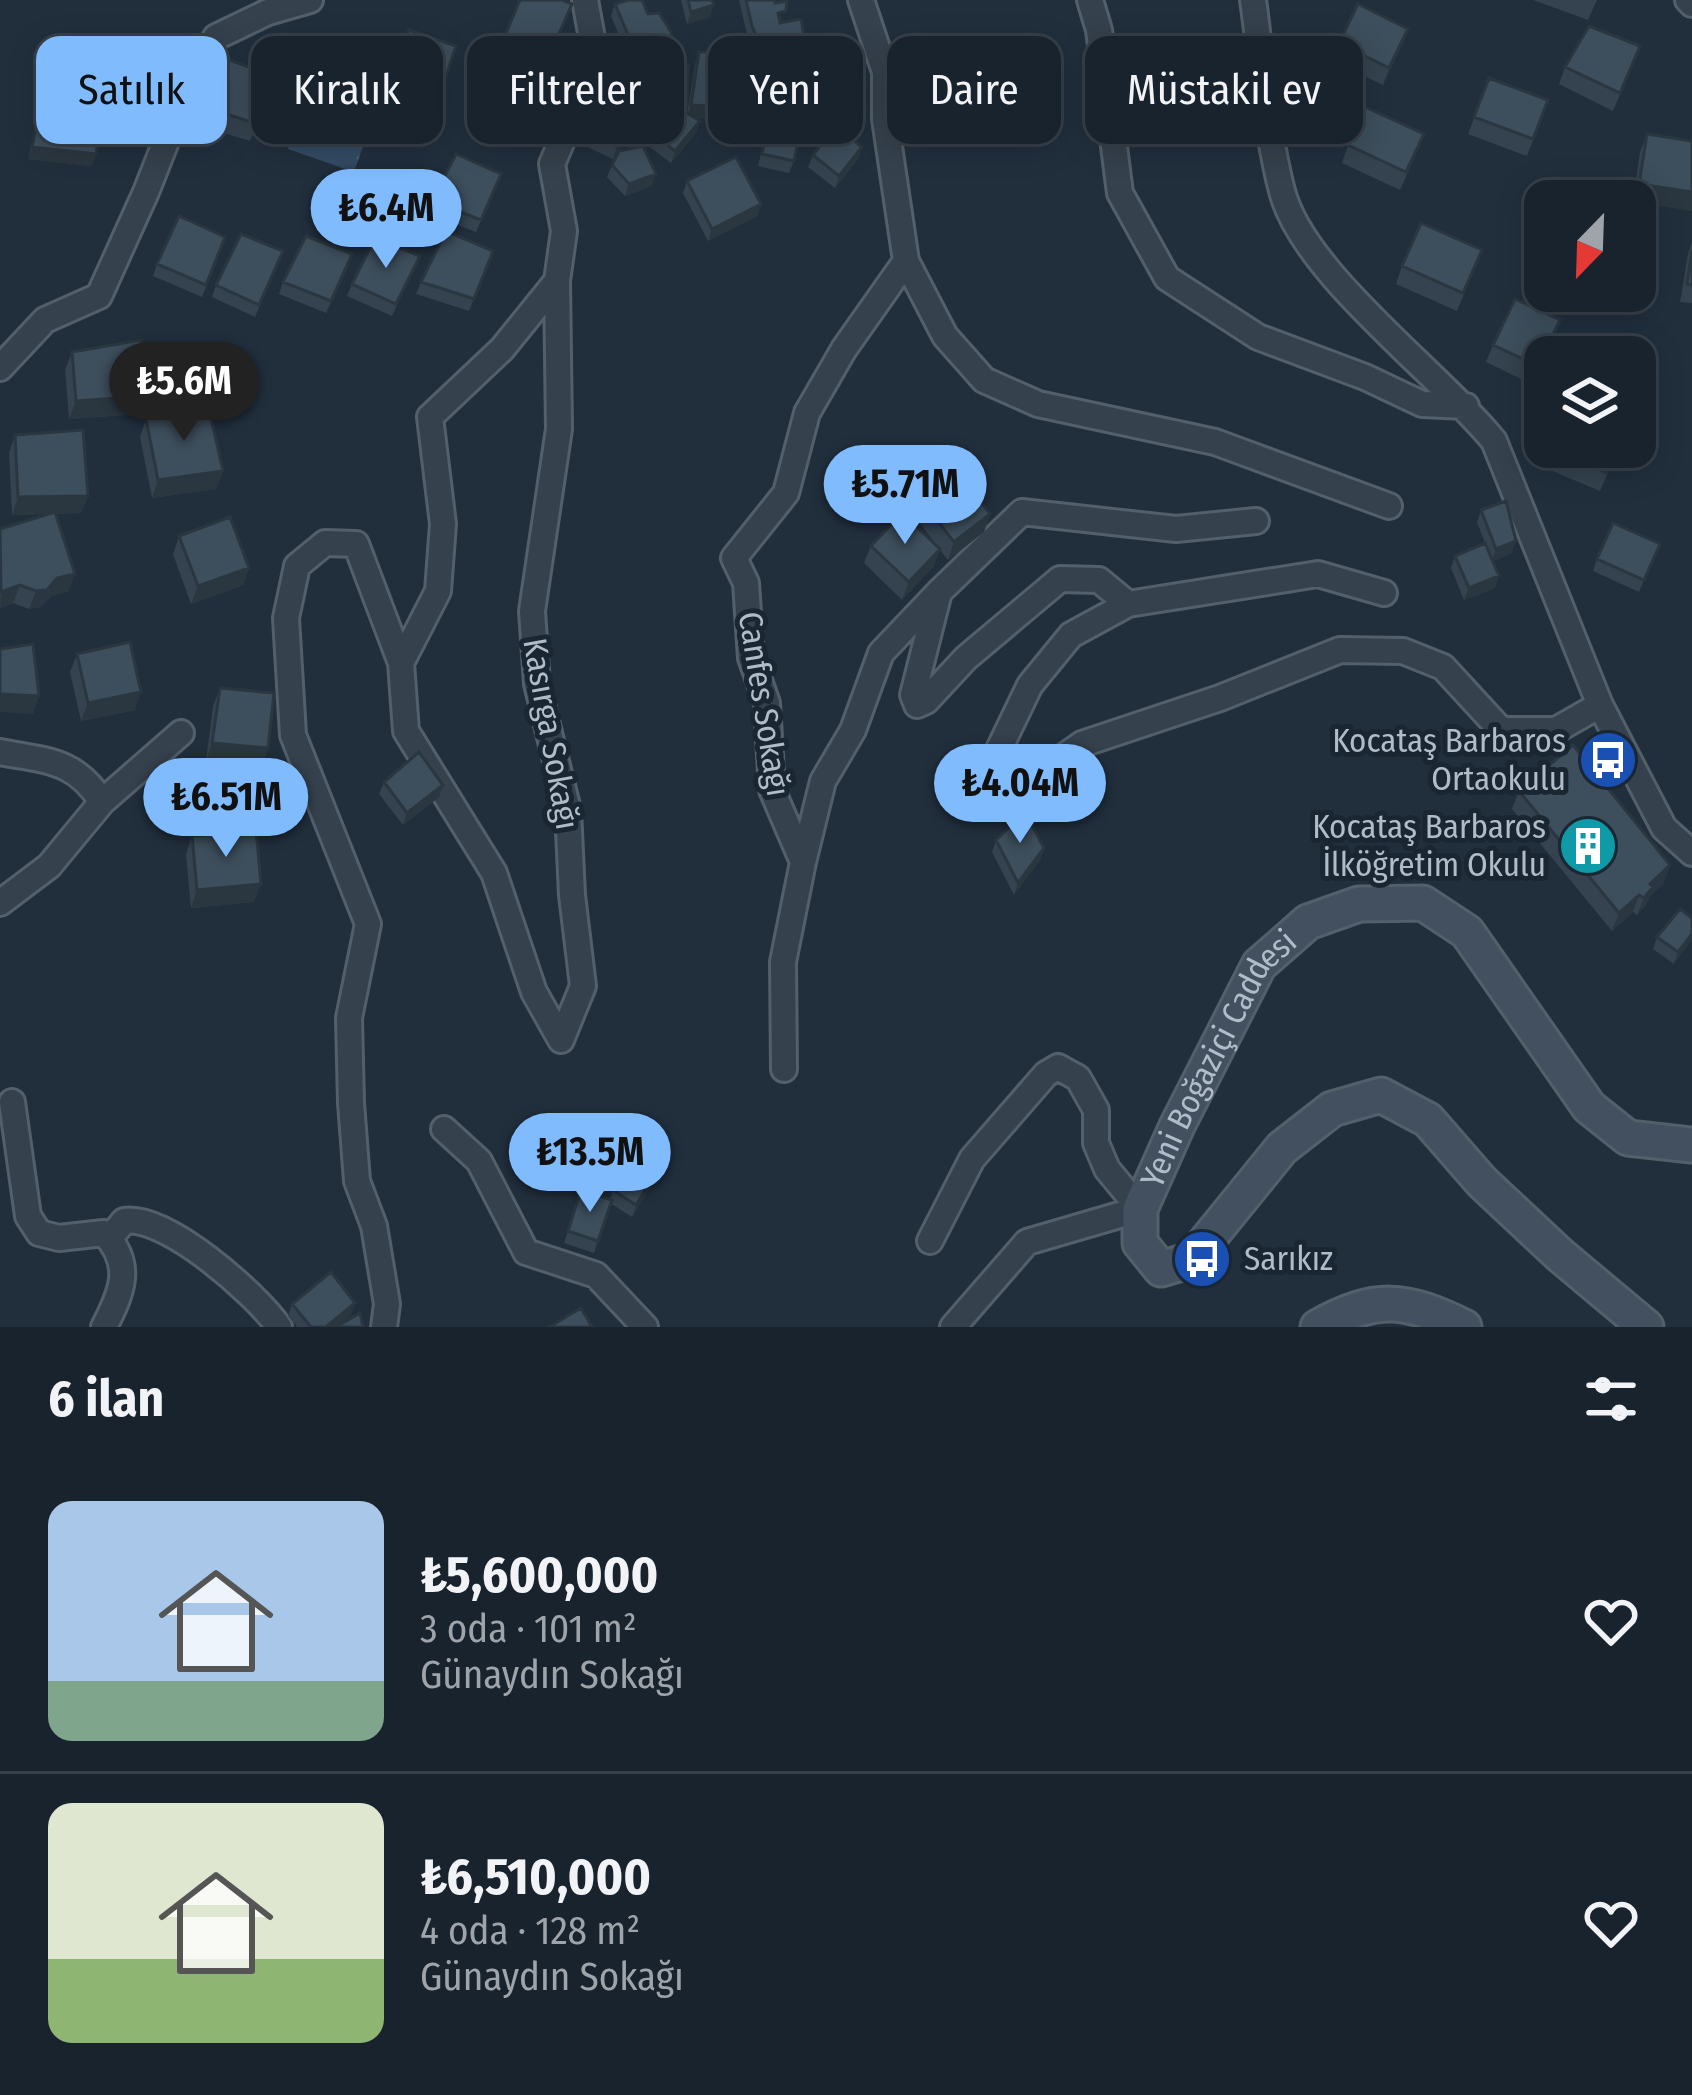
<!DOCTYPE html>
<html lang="tr">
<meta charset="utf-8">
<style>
:root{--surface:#19232e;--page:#222b36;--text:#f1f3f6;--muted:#9fa4aa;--line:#37404a;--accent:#80bbfe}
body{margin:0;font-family:"Fira Sans Condensed",sans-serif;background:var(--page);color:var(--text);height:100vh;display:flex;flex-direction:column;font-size:45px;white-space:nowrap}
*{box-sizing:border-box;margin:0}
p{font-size:39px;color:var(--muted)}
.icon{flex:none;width:66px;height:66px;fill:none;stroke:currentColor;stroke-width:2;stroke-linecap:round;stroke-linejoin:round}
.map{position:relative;height:1327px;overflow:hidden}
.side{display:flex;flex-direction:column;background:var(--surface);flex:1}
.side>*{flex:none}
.hud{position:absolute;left:36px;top:36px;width:1620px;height:108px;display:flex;gap:24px}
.needle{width:78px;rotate:203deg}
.tools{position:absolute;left:1524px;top:180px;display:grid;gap:24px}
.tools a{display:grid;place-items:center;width:132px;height:132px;border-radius:24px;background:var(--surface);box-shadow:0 6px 30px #0003,0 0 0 3px var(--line);font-size:60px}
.price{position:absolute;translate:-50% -102px;padding:0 27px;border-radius:42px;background:var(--accent);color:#111;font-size:39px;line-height:78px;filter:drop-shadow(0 3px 6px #0008)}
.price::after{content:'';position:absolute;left:50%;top:72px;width:36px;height:27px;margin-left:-18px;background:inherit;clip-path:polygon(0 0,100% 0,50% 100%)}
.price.selected{background:#222;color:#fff}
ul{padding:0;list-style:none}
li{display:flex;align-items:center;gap:36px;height:300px;padding:0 48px}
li+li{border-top:3px solid var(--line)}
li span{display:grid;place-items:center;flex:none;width:336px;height:240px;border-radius:24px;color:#555}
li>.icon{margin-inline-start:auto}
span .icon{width:144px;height:144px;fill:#fffc;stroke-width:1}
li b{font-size:51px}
h2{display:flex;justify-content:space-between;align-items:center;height:144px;padding:0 48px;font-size:51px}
.chip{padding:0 42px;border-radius:24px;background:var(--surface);box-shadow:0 6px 30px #0003,0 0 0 3px var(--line);font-size:42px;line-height:108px}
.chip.selected{background:var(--accent);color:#111}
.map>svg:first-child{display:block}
.water{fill:url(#water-ripples)}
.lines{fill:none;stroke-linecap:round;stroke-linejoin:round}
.street-casing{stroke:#535f6a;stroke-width:30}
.secondary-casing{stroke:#535f6a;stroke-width:39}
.street{stroke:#35414d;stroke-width:24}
.secondary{stroke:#435060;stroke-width:33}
.wall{fill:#34434f}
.shaded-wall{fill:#2b3740}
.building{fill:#3d4e5c;stroke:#2b3740;stroke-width:3}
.labels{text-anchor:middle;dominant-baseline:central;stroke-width:10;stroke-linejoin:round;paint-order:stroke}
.street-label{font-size:33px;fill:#b0bcc8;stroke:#1a2631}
.poi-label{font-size:33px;fill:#b0bcc8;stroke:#1a2631;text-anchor:end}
</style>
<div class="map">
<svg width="1692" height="1327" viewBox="0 0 1692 1327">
<defs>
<pattern id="water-ripples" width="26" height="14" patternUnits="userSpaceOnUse" patternTransform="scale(3)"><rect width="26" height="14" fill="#344c65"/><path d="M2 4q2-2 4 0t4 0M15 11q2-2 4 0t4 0" fill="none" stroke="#4f647a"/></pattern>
</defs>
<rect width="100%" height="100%" fill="#212f3d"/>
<path class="water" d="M 302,109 L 368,132 L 354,172 L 288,149 Z"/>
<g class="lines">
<g class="street-casing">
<path id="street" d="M 861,0 L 885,72 L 885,119 L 906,261 L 844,349 L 807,413 L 786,493 L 734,558 L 746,583 L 751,658 L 767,703 L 772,790 L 803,862 L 823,781 L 853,730 L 881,653 L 939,592 L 913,695 L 917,705 L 926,701 L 966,658 L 1060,579 L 1099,580 L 1128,604 L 1071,635 L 1030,685 L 990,768 L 995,788 L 1015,791 L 1082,744 L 1220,698 L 1340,650 L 1403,651 L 1443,667 L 1501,730 L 1556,730 L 1600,705
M 1090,0 L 1099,30 L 1120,193 L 1167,278 L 1258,337 L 1365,377 L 1422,404 L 1466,406
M 1253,0 C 1262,63 1266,130 1282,191 C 1303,273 1437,371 1494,441 L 1600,705 L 1664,828 L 1692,853
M 1688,0 L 1692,4
M 906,261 L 945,336 L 984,380 L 1038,404 L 1215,442 L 1389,506
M 557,281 L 559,429 L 532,611 L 537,684 L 568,810 L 572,895 L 583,986 L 561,1040
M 0,368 L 45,320 L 99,296 L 146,192 L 191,78 L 216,37 L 268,12 L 310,0
M 939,592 L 1022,512 L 1176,529 L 1256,521
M 1128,604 L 1318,574 L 1384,593
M 0,752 C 46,761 75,759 102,802
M 0,903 L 49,866 L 102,802 L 181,733
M 561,1040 L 534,992 L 494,873 L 406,731 L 401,663 L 438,591 L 443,524 L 430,417 L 502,349 L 557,281 L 564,231 L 552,164 L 596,60 L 585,0
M 784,1069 L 783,962 L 803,862
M 12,1102 L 28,1216 L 39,1233 L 59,1238 L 104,1233 C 134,1265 122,1292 104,1327
M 444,1129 L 479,1161 L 526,1252 L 596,1275 L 645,1327
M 109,1239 L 124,1221 C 166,1214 256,1294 279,1327
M 930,1241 L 972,1159 L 1046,1074 L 1058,1067 L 1078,1078 L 1096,1110 L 1096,1143 L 1107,1169 L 1140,1209 L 1027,1242 L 953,1327
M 384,1327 L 387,1304 L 374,1226 L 357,1181 L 351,1103 L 349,1018 L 368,924 L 293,735 L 286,618 L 297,566 L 325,543 L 356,544 L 401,663"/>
</g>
<g class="secondary-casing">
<g id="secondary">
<path d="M 1318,1327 C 1376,1295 1405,1298 1464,1327"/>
<path id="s1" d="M 1646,1327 L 1560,1255 L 1482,1182 L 1428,1120 L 1381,1095 L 1332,1109 L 1282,1148 L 1191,1260 L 1161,1269 L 1140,1243 L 1140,1209 L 1177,1126 L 1259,965 L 1308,922 L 1359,904 L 1423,903 L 1467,932 L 1589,1107 L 1628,1138 L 1692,1145"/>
</g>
</g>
<use href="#street" class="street"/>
<use href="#secondary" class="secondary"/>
</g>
<path class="wall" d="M 681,0 L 712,0 L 710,17 L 687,24 Z
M 739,0 L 775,0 L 782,22 L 803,64 L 766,67 L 769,97 L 764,109 L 731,111 L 728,119 L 695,118 L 700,121 L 696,133 L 671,163 L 647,145 L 651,133 L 663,118 L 650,118 L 651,82 L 636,128 L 613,159 L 579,143 L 583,131 L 607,106 L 617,78 L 610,55 L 614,43 L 622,42 L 611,16 L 615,4 L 687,105 L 685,111 L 687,113 L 695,64 L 699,52 L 736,58 L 756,56 L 748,38 Z
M 1533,0 L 1597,0 L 1588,20 Z
M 572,4 L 545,70 L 499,50 L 506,33 Z
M 1408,29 L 1383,85 L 1332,61 L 1339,43 Z
M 409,30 L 440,95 L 433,113 L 385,97 Z
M 183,45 L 193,62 L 170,114 L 155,106 L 159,94 L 152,90 L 157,78 L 178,58 Z
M 1640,46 L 1613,111 L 1559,84 L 1565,67 Z
M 224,58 L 257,124 L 250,141 L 201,126 Z
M 804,64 L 837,102 L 833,114 L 810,119 L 803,89 L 789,127 L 794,161 L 789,173 L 758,166 L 767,128 L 762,126 L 779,78 L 803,87 L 800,76 Z
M 47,77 L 92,166 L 28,159 Z
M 1489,78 L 1548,100 L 1527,156 L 1468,134 Z
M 1647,134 L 1692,141 L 1635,201 L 1633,201 L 1640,152 Z
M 1348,145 L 1417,152 L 1400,190 L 1342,163 Z
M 862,147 L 858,159 L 835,188 L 808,167 L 813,155 Z
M 612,165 L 652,186 L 625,196 L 607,177 Z
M 687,181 L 761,204 L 757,216 L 708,241 L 683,193 Z
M 497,186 L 476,232 L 427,213 L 432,201 Z
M 225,237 L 202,297 L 153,276 L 157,264 Z
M 1692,242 L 1692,303 L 1680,302 L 1688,254 Z
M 1482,250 L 1457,311 L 1396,284 L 1402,266 Z
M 283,251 L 255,317 L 212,297 L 216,285 Z
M 493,251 L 469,311 L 416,294 L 421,282 Z
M 420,256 L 392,316 L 347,296 L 352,284 Z
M 348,266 L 326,313 L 279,294 L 283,282 Z
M 1554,338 L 1531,384 L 1486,362 L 1493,345 Z
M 72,352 L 140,414 L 69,419 L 65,370 Z
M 146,419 L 223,471 L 216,489 L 152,498 L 140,437 Z
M 15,435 L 88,496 L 81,513 L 56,514 L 69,591 L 51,596 L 40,607 L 29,609 L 13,603 L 0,608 L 0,529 L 48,514 L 12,515 L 9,453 Z
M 1550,447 L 1619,447 L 1600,491 L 1543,467 Z
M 919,497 L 990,514 L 984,532 L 948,560 L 940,550 L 933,567 L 902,600 L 864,563 L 871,546 L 939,548 L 913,515 Z
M 1481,510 L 1512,553 L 1493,561 L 1495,588 L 1464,600 L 1451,568 L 1455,556 L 1485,543 L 1477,522 Z
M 179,536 L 249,568 L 243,585 L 191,604 L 173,554 Z
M 1660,544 L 1639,592 L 1593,571 L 1597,559 Z
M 77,654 L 135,710 L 81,721 L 70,672 Z
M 220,688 L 268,748 L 262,766 L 206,761 L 213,706 Z
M 384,782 L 439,797 L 403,825 L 379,794 Z
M 1519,791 L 1664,883 L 1650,896 L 1646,905 L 1637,915 L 1633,912 L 1612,931 L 1512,809 Z
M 192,836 L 254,902 L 191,908 L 186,854 Z
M 996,840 L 1044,848 L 1040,860 L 1014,895 L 992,852 Z
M 1692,918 L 1674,964 L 1653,949 L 1657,937 Z
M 654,1180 L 632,1217 L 610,1203 L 594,1253 L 564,1243 L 581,1190 L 610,1199 L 613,1190 Z
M 292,1304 L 351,1315 L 336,1327 L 363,1327 L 297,1327 L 288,1316 Z"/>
<path class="shaded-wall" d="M 714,5 L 710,17 L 687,24 L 691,12 Z
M 1408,29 L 1402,46 L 1383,85 L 1389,68 Z
M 807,52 L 803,64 L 761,68 L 765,56 Z
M 655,67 L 651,79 L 618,81 L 623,69 Z
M 769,97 L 764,109 L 731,111 L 728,119 L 687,117 L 691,105 L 733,99 Z
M 837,102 L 833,114 L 810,119 L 814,107 Z
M 687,105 L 683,117 L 650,118 L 655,106 Z
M 640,116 L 636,128 L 613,159 L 617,147 Z
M 700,121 L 696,133 L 671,163 L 675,151 Z
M 32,147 L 96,154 L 92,166 L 28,159 Z
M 862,147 L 858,159 L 835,188 L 839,176 Z
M 656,174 L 652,186 L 625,196 L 629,184 Z
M 1639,184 L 1692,192 L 1692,211 L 1635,202 L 1633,201 Z
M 761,204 L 757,216 L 708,241 L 712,229 Z
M 1560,320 L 1554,338 L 1531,384 L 1538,366 Z
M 146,396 L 140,414 L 69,419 L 76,401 Z
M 223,471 L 216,489 L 152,498 L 158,480 Z
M 88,496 L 81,513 L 12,515 L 18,497 Z
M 990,514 L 984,532 L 948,560 L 954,542 Z
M 1516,541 L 1512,553 L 1492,561 L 1496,549 Z
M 940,549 L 933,567 L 902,600 L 909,582 Z
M 249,568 L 243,585 L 191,604 L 198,586 Z
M 75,574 L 69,591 L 51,596 L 40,607 L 29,609 L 36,591 L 57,578 Z
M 1499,576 L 1495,588 L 1464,600 L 1469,588 Z
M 20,585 L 13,603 L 0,608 L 1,592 Z
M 141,692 L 135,710 L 81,721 L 88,703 Z
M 0,694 L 39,696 L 33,714 L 0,712 Z
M 212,743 L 268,748 L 262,766 L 206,761 Z
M 443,785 L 439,797 L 403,825 L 407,813 Z
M 1044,848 L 1040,860 L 1014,895 L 1018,883 Z
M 1670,865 L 1664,883 L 1650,896 L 1646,905 L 1637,915 L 1650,884 Z
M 261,884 L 254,902 L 191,908 L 197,890 Z
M 1639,895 L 1633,912 L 1612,931 L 1619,913 Z
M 1692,934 L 1692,940 L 1674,964 L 1678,952 Z
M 658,1169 L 654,1180 L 632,1217 L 636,1205 Z
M 355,1303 L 351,1315 L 336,1327 L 326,1327 Z"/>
<path class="building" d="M 520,0 L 562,0 L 572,4 L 551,52 L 506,33 Z
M 628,0 L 642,0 L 648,14 L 659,13 L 671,32 L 682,66 L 688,65 L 687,105 L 655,106 L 655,67 L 623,69 L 614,43 L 647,36 L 629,37 L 615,4 Z
M 688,0 L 712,0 L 714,5 L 691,12 Z
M 746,0 L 775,0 L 775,3 L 787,1 L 786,11 L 778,13 L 780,23 L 801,19 L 807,52 L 765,56 L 752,26 Z
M 1358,4 L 1408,29 L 1389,68 L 1339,43 Z
M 1589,26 L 1640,46 L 1620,93 L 1565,67 Z
M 409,30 L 456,46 L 440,95 L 392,79 Z
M 183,45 L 197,50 L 175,102 L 159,94 L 163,82 L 157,78 L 166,58 L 180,58 Z
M 699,52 L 737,52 L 736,58 L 765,56 L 769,97 L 733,99 L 732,107 L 691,105 Z
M 224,58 L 271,75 L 257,124 L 208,108 Z
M 828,59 L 837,102 L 814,107 L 804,64 Z
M 654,73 L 641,112 L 608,103 L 619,75 Z
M 47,77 L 106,87 L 96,154 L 32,147 Z
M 779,78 L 804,87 L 790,123 L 766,114 Z
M 1489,78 L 1548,100 L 1533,139 L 1474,117 Z
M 603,105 L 640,116 L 617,147 L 583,131 Z
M 1365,107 L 1424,134 L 1406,172 L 1348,145 Z
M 679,108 L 700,121 L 675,151 L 651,133 L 665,115 Z
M 769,123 L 800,130 L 794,161 L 762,154 Z
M 836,126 L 862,147 L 839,176 L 813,155 Z
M 1647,134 L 1692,141 L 1692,192 L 1639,184 Z
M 643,146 L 656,174 L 629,184 L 612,165 L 619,151 Z
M 456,154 L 501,174 L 481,220 L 432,201 Z
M 736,157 L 761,204 L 712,229 L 687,181 Z
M 179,216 L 225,237 L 206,285 L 157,264 Z
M 1421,223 L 1482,250 L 1463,293 L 1402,266 Z
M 446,231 L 493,251 L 474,299 L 421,282 Z
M 241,234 L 283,251 L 259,305 L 216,285 Z
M 306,236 L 352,254 L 331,301 L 283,282 Z
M 375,238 L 420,256 L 396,304 L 352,284 Z
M 1692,250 L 1692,285 L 1687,284 Z
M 1515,299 L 1560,320 L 1538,366 L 1493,345 Z
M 141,340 L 146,396 L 76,401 L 72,352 Z
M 208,405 L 223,471 L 158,480 L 146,419 Z
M 83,430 L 88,496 L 18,497 L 15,435 Z
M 1550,447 L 1618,447 L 1607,473 L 1549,449 Z
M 955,469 L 990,514 L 954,542 L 919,497 Z
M 1506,501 L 1516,541 L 1496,549 L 1481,510 Z
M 55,512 L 75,574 L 57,578 L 47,590 L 36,591 L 20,585 L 1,592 L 0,529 Z
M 902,513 L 940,549 L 909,582 L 871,546 Z
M 230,517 L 249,568 L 198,586 L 179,536 Z
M 1613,523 L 1660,544 L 1644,580 L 1597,559 Z
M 1485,543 L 1499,576 L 1469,588 L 1455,556 Z
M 130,642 L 141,692 L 88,703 L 77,654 Z
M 33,644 L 39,696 L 0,694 L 0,649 Z
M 220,688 L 274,693 L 268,748 L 212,743 Z
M 1573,745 L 1670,865 L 1650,884 L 1653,887 L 1644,898 L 1639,895 L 1619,913 L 1519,791 Z
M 419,752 L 443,785 L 407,813 L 384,782 Z
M 1025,812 L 1044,848 L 1018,883 L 996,840 Z
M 256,830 L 261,884 L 197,890 L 192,836 Z
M 1680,909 L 1692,918 L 1692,934 L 1678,952 L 1657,937 Z
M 633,1156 L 658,1169 L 636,1205 L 613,1190 Z
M 581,1190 L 612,1200 L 598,1241 L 568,1231 Z
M 331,1272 L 355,1303 L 326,1327 L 311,1327 L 292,1304 Z
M 581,1308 L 592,1327 L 549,1327 Z
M 360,1313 L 363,1327 L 336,1327 Z"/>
<defs>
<g id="bus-disc" transform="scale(3)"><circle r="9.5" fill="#1a4fb4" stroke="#1a2631"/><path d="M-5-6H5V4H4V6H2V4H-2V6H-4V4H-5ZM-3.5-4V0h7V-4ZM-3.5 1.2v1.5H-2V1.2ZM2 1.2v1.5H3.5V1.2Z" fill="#fff"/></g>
<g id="building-disc" transform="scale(3)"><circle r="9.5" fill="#0f9aa8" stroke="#1a2631"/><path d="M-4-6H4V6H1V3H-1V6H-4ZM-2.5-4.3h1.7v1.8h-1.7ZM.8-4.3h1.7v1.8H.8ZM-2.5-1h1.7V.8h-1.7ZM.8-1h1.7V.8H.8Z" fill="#fff"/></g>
</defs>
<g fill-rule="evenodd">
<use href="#bus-disc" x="1608" y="760"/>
<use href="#building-disc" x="1588" y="846"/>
<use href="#bus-disc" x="1202" y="1259"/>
</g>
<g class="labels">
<g class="street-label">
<text transform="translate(764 704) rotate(81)">Canfes Sokağı</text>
<text transform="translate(551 734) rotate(80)">Kasırga Sokağı</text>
<text stroke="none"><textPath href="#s1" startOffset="882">Yeni Boğaziçi Caddesi</textPath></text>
</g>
<g class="poi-label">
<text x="1566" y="741">Kocataş Barbaros<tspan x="1566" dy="38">Ortaokulu</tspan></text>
<text x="1546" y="827">Kocataş Barbaros<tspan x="1546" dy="38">İlköğretim Okulu</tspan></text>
<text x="1244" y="1259" text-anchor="start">Sarıkız</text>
</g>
</g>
</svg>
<div class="tools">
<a><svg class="needle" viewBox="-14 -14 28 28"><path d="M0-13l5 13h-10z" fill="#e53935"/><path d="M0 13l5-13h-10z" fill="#9fa4aa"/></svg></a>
<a><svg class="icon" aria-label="layers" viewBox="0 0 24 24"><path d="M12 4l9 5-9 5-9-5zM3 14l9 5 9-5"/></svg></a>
</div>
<b class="price" style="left:386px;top:271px">₺6.4M</b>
<b class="price selected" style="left:184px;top:444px">₺5.6M</b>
<b class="price" style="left:905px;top:547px">₺5.71M</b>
<b class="price" style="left:1020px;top:846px">₺4.04M</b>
<b class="price" style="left:226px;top:860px">₺6.51M</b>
<b class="price" style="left:590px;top:1215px">₺13.5M</b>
<div class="hud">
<a class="chip selected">Satılık</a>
<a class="chip">Kiralık</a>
<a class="chip">Filtreler</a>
<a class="chip">Yeni</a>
<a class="chip">Daire</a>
<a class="chip">Müstakil ev</a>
</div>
</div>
<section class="side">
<h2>6 ilan<svg class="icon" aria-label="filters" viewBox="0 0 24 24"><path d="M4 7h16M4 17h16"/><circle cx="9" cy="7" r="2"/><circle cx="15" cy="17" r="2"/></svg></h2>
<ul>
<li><span style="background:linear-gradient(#a9c7e8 75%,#7fa58c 0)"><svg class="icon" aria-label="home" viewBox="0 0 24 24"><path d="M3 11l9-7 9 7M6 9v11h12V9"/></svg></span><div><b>₺5,600,000</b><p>3 oda · 101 m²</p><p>Günaydın Sokağı</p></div><svg class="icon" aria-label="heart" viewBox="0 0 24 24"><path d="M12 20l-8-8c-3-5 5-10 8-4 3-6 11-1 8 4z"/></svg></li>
<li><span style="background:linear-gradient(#dfe7d0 65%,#8fb573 0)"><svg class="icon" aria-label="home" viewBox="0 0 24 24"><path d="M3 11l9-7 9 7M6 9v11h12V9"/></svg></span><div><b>₺6,510,000</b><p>4 oda · 128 m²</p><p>Günaydın Sokağı</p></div><svg class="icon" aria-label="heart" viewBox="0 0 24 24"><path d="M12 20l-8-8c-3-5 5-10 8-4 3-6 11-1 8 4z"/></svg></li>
</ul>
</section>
